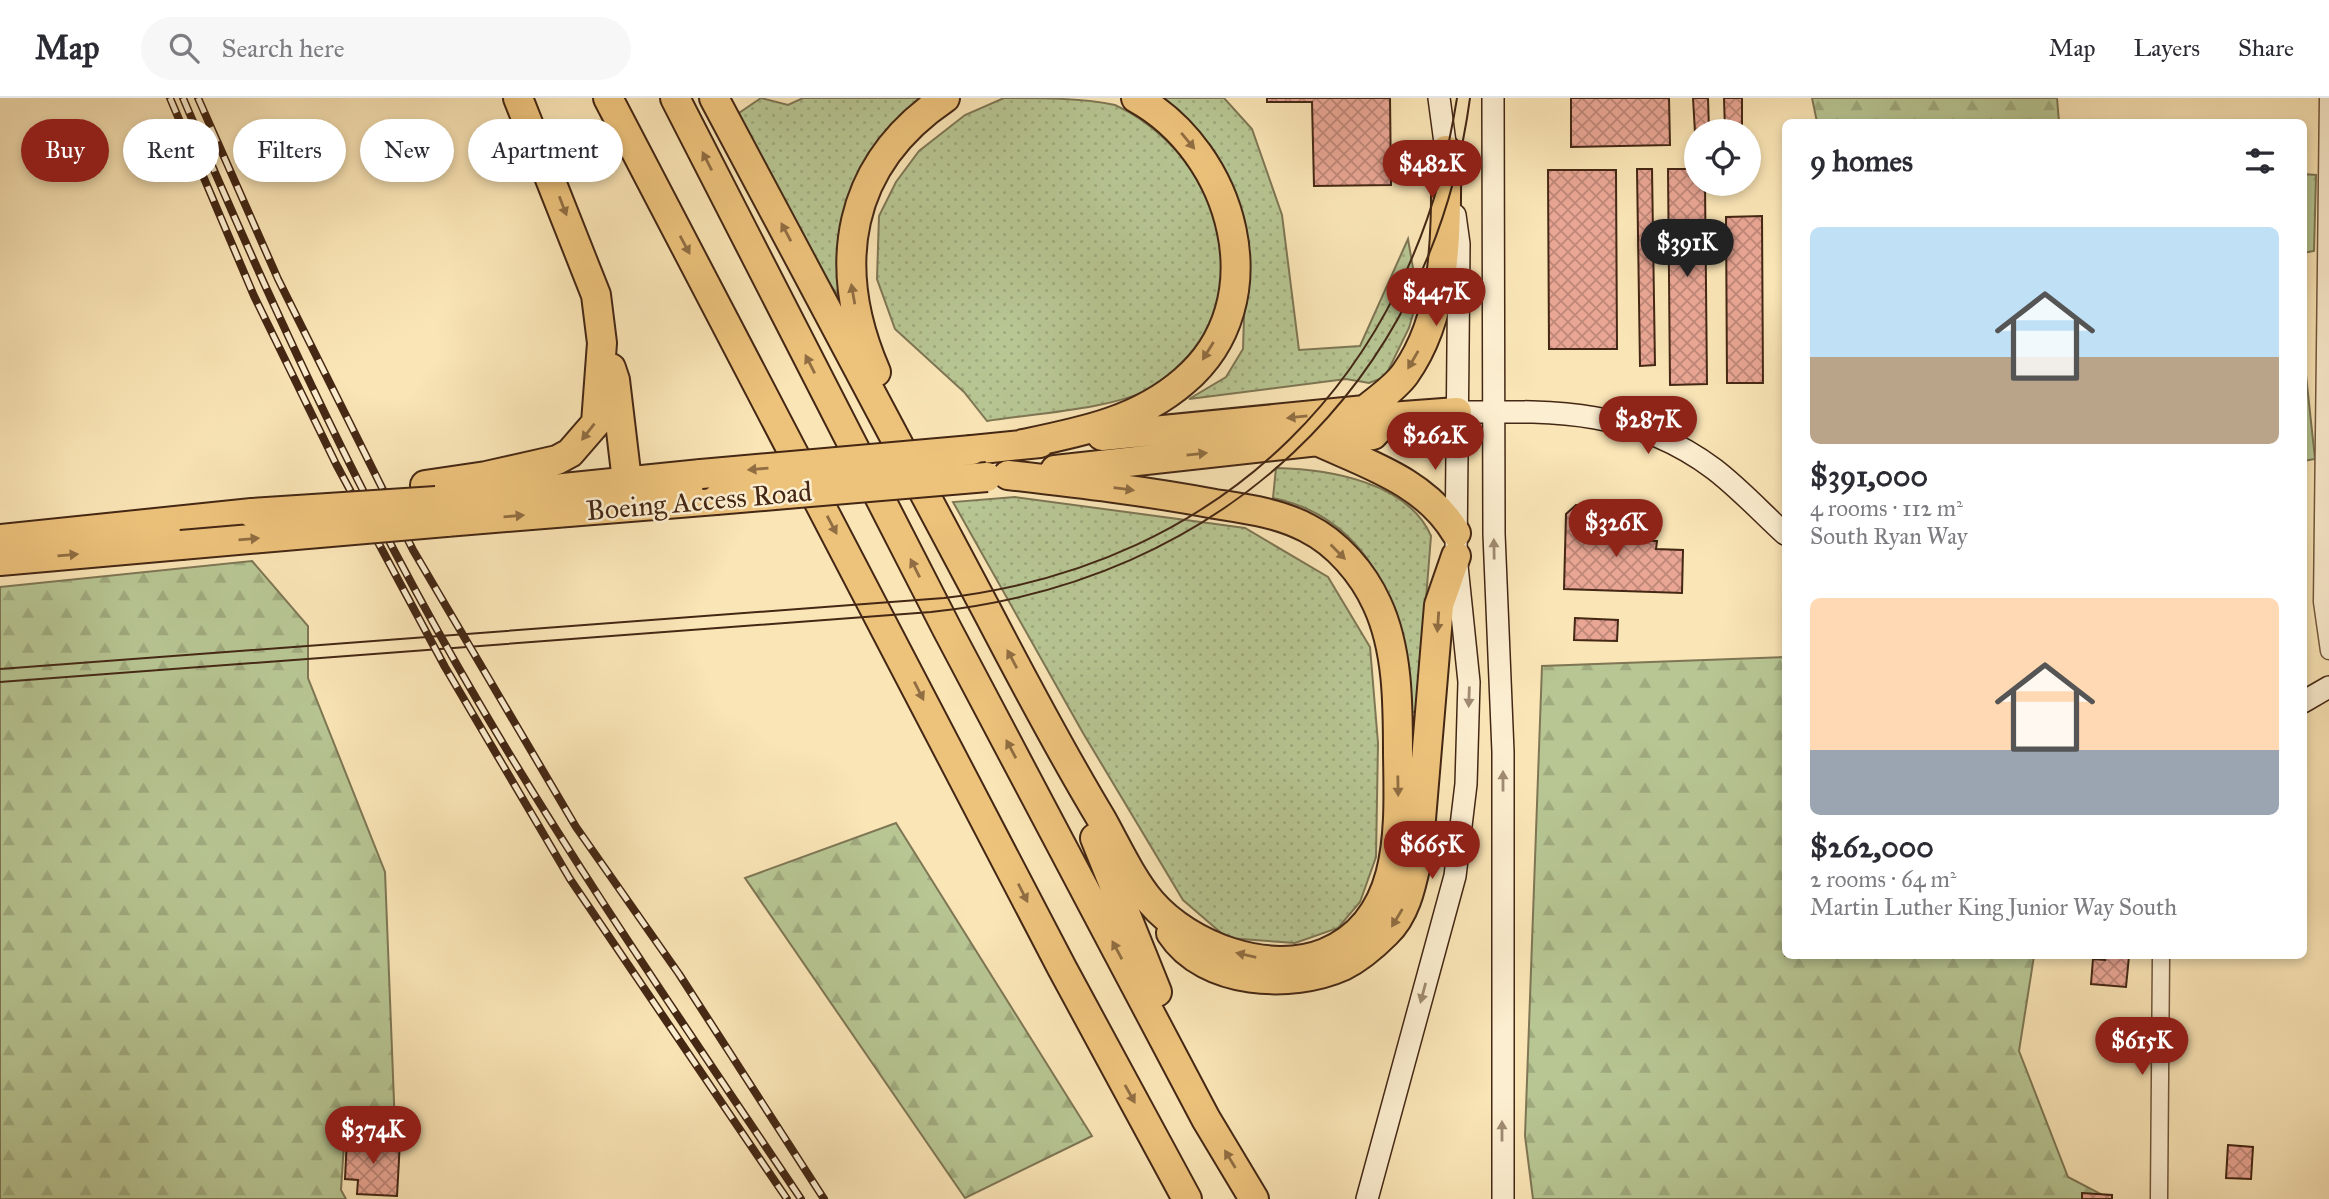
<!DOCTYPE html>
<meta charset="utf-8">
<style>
:root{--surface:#fff;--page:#f7f7f7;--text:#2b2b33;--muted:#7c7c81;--line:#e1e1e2;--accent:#8f2418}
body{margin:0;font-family:"IM FELL Great Primer",serif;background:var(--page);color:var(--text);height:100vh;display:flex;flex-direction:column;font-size:26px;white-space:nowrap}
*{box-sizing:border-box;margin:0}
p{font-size:23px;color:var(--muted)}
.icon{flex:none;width:38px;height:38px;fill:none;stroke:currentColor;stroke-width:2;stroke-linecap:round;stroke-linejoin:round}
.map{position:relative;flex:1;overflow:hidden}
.side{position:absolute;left:1782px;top:21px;width:525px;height:840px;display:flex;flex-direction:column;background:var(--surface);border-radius:10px;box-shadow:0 4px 10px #0003}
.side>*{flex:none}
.banner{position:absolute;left:21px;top:21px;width:665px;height:63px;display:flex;gap:14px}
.tools{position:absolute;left:1684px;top:21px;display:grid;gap:14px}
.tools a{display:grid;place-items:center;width:77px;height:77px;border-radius:50%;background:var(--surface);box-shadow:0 4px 10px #0003;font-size:35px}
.price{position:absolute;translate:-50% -60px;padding:0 16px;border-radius:24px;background:var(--accent);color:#fff;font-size:23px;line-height:46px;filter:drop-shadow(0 2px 4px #0008)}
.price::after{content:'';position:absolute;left:50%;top:42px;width:21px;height:16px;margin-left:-10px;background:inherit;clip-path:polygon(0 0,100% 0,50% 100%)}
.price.selected{background:#222;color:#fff}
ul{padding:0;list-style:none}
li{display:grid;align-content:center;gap:14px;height:371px;padding:0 28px}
li span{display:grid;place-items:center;height:217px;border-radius:10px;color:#555}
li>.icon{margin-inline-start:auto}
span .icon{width:126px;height:126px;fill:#fffc;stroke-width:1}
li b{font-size:30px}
h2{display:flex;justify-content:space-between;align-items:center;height:84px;padding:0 28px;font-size:30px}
.chip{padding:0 24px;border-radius:32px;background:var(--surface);box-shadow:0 4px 10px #0003;font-size:24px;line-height:63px}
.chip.selected{background:var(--accent);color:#fff}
header{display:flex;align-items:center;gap:42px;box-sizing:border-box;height:98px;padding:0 35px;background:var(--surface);border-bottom:2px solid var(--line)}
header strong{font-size:33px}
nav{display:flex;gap:38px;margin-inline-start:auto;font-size:24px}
.search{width:490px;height:63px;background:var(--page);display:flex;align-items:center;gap:18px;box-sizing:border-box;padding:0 24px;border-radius:38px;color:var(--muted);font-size:26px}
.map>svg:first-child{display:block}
.grass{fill:url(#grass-dots);stroke:#7e7654;stroke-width:2}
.forest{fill:url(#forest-firs);stroke:#7e7654;stroke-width:2}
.building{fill:url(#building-cross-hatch);stroke:#442714;stroke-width:2}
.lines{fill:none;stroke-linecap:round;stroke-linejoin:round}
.street-casing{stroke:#72563c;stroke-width:19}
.secondary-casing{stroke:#442714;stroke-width:24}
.highway-casing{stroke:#442714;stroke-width:32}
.street{stroke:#fceed0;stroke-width:16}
.secondary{stroke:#fceed0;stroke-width:21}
.highway{stroke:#edc27b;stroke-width:28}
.tram{stroke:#442714;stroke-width:2}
.rail-casing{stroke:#442714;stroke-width:8}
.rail{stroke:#fceed0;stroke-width:5;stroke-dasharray:16;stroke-linecap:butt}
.highway-bridge-casing{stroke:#442714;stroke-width:32;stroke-linecap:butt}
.highway-bridge{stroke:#edc27b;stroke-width:28}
.oneway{fill:#906d42}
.oneway2{fill:#a08a72}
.labels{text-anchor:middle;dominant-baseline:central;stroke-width:5;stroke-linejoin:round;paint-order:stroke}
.street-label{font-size:28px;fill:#442714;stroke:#fceed0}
</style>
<header>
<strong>Map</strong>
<div class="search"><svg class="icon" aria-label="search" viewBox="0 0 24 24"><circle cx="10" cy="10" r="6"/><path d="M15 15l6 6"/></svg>Search here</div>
<nav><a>Map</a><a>Layers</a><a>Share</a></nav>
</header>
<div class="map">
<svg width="2329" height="1101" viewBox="0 0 2329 1101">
<defs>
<pattern id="grass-dots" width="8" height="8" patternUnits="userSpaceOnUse" patternTransform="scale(1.75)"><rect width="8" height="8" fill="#b7c693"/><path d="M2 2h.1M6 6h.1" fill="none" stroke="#9faa7e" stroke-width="1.8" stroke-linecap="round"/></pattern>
<pattern id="forest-firs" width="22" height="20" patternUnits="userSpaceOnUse" patternTransform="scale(1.75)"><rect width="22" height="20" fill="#b7c693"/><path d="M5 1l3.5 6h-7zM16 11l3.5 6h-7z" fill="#9faa7e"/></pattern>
<pattern id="building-cross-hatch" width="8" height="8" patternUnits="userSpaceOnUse" patternTransform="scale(1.75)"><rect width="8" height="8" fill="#e9a694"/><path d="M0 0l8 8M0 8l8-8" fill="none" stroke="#be8778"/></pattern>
</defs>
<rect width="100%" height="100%" fill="#fae5b6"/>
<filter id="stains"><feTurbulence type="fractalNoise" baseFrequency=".00286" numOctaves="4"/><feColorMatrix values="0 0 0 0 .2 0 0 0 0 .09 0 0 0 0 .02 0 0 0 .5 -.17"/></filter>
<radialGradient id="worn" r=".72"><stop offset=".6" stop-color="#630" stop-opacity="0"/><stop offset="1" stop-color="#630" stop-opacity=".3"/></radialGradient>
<path class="grass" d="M 761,0 L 788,7 L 803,0 L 932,0 L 903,25 L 841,196 L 837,196 L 817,168 L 736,17 Z
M 1004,0 C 1039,0 1083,0 1115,7 C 1186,39 1239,125 1221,203 C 1213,237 1181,270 1153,289 C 1117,311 1030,316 987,323 L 964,294 L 895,231 L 877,181 L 879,118 L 896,84 L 919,53 L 965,17 Z
M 1157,0 L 1224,0 L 1252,31 L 1282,117 L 1299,252 L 1360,248 L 1408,141 L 1418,199 L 1409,230 L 1385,279 L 1369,285 L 1346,281 L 1189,301 L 1226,279 L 1243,251 L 1246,155 Z
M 1276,370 C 1328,371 1408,384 1431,438 L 1417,614 L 1411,614 C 1409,522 1375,421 1273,400 Z
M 1015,399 L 1245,430 L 1328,479 L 1370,549 L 1378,645 L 1376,759 L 1360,804 L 1338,830 L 1295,845 L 1227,840 L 1183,802 L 1083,635 L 953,404 Z"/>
<path class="forest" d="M 1812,0 L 2057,0 L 2059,24 L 1817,24 Z
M 2303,76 L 2316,77 L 2314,153 L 2303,155 Z
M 2303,249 L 2315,361 L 2303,363 Z
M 252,463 L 308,528 L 308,580 L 385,774 L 395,1029 L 345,1030 L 341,1092 L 346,1101 L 0,1101 L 0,489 Z
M 1785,559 L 1785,858 L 2034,858 L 2019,953 L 2068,1079 L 2110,1101 L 1533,1101 L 1525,1038 L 1542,568 Z
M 896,725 L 1092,1038 L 965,1100 L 745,780 Z"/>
<path class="building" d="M 1267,0 L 1390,0 L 1391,87 L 1314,88 L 1312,4 L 1267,4 Z
M 1571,0 L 1669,0 L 1670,47 L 1571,49 Z
M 1693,0 L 1708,0 L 1709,33 L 1696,33 L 1696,52 Z
M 1724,0 L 1742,0 L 1742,33 L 1725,33 Z
M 1637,71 L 1652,71 L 1655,267 L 1640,268 Z
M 1668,71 L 1696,71 L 1696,86 L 1705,86 L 1707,286 L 1670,287 Z
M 1548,72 L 1616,72 L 1617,251 L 1549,251 Z
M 1762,118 L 1763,285 L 1727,285 L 1726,119 Z
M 1576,407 L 1592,407 L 1598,411 L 1603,422 L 1602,434 L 1626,435 L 1625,442 L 1657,443 L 1656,451 L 1683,452 L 1682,495 L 1564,491 L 1566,416 Z
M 1575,520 L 1618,522 L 1617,543 L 1574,542 Z
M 2105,858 L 2129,858 L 2126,889 L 2091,886 L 2093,861 L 2105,862 Z
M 347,1040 L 400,1043 L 397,1098 L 357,1096 L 358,1082 L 345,1081 Z
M 2228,1047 L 2253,1049 L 2251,1081 L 2226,1080 Z
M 2082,1095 L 2112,1097 L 2112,1101 L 2082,1101 Z"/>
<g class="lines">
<g class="street-casing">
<path id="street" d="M 2328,0 L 2322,504 L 2329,553
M 2159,1101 L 2161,858"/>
</g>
<g class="secondary-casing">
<path id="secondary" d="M 1439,0 L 1448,67
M 1493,0 L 1494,436 L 1503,654 L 1503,1101
M 1457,314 C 1553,313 1632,310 1714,371 C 1739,390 1762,415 1785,436
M 2303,604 L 2329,589
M 1367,1101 L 1455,778 L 1466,686 L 1469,584 L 1456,458 L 1459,146 L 1455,117"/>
</g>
<g class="highway-casing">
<path id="highway" d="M 608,0 L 1062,870 L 1187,1101
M 675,0 L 947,531 L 1206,1021 L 1254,1101
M 714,0 C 805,171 897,342 987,513 C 1024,584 1061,654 1102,722 C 1117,749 1131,780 1151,804 C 1189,848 1269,878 1325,855 C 1405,822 1399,728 1398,656 C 1398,606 1398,551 1377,506 C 1363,475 1337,445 1307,430 C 1279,415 1247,411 1215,406 C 1146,393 1077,385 1008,377
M 611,270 L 615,282 L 627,383 L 641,393
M 876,274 C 830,168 846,67 945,0
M 1365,312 C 1378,301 1395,290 1405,276 C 1450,213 1446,126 1446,52
M 1102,338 L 1365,312 L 1390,319 L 1457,314
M 1317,343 C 1367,366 1426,384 1456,435
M 1023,346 C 1081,334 1138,323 1184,283 C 1277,204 1234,54 1136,0
M 972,352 L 1040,345
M 1055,372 L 1373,337 L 1390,319
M 425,387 L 486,378 L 557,362 L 570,355 L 596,325 L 602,245 L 596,197 L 518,0
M 446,402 L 701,376
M 446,424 L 716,402
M 0,441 L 252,415
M 0,463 L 181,447
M 1095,740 L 1157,894
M 1171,835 C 1205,887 1292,891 1343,868 C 1359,860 1374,847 1386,835 C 1407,815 1412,784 1418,757 L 1439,507 L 1456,458"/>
</g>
<use href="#street" class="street"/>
<use href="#secondary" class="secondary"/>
<use href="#highway" class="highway"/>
<path class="tram" d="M 0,571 L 944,500 C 1224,467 1414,277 1457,0
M 0,584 L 931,514 C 1218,484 1431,290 1470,0"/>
<g class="rail-casing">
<path id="rail" d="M 170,0 L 254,198 L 336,366 L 445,569 L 570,781 L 787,1101
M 183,0 C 265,193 352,384 457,567 C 562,751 683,925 801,1101
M 198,0 L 278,181 L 413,452 L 576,729 L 679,876 L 824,1101"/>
</g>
<use href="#rail" class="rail"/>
<g class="highway-bridge-casing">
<path id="highway-bridge" d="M 701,376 L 972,352
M 716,402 L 987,379
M 252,415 L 436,403
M 181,447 L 446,424"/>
</g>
<use href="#highway-bridge" class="highway-bridge"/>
</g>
<defs><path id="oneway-solid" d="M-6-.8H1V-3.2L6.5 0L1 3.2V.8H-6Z" transform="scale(1.75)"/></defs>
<g class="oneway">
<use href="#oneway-solid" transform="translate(1188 43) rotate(50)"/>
<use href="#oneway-solid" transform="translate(707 63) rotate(-117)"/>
<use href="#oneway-solid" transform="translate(563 108) rotate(69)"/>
<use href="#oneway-solid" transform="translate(786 134) rotate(-118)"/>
<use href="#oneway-solid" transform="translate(685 147) rotate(62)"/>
<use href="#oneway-solid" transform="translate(853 196) rotate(-100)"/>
<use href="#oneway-solid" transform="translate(1208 253) rotate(122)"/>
<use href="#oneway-solid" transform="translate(1413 262) rotate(120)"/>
<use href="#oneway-solid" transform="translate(810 266) rotate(-117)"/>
<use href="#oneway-solid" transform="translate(1297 319) rotate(174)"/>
<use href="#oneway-solid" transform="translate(588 334) rotate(128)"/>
<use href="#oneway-solid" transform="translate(1197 356) rotate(-6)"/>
<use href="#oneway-solid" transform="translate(758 371) rotate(175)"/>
<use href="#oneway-solid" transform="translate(1124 391) rotate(7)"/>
<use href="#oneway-solid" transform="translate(514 418) rotate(-5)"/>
<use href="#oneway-solid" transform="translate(832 427) rotate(62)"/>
<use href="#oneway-solid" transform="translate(249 441) rotate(-5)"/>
<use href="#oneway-solid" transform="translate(1338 454) rotate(45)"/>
<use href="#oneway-solid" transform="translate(68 457) rotate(-5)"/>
<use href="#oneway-solid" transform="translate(915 470) rotate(-117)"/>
<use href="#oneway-solid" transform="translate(1438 524) rotate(94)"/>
<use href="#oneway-solid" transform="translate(1012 561) rotate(-118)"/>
<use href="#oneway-solid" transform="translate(919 593) rotate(63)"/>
<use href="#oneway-solid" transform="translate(1011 651) rotate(-118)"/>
<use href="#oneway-solid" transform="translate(1398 688) rotate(89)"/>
<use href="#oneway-solid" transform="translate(1023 795) rotate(63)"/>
<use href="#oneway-solid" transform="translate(1397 820) rotate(121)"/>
<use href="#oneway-solid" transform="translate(1117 852) rotate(-118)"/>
<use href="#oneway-solid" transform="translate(1246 857) rotate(-167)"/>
<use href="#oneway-solid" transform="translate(1130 996) rotate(61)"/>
<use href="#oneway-solid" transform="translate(1230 1061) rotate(-121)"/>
</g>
<g class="oneway2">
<use href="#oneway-solid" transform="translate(1494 451) rotate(-91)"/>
<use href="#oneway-solid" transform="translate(1469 599) rotate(92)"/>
<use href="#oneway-solid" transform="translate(1503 683) rotate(-90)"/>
<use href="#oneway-solid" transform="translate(1423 895) rotate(105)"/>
<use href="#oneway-solid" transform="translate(1502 1033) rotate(-90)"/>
</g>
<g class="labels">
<g class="street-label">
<text transform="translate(699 403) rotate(-5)">Boeing Access Road</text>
</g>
</g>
<rect width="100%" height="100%" filter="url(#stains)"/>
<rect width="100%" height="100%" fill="url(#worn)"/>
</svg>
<div class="tools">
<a><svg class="icon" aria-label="locate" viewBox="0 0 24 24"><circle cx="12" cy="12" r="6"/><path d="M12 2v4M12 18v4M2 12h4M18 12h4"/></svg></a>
</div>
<b class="price" style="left:1432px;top:102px">$482K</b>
<b class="price selected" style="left:1687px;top:181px">$391K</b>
<b class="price" style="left:1436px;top:230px">$447K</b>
<b class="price" style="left:1648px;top:358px">$287K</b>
<b class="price" style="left:1435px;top:374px">$262K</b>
<b class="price" style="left:1616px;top:461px">$326K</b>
<b class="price" style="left:1432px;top:783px">$665K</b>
<b class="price" style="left:2142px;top:979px">$615K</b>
<b class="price" style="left:373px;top:1068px">$374K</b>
<div class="banner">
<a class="chip selected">Buy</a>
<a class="chip">Rent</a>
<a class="chip">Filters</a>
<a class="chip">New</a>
<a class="chip">Apartment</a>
</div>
<section class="side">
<h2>9 homes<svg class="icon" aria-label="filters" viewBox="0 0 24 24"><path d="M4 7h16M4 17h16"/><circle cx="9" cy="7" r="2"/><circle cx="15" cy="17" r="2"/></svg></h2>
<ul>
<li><span style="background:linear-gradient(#bfe0f5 60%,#b9a48a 0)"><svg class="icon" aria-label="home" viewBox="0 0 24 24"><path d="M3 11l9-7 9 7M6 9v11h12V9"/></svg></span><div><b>$391,000</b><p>4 rooms · 112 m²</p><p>South Ryan Way</p></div></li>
<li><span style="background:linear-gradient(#ffd9b3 70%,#9aa5b1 0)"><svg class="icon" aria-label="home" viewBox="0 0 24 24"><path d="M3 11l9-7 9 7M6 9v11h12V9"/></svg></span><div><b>$262,000</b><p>2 rooms · 64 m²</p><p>Martin Luther King Junior Way South</p></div></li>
</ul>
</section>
</div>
